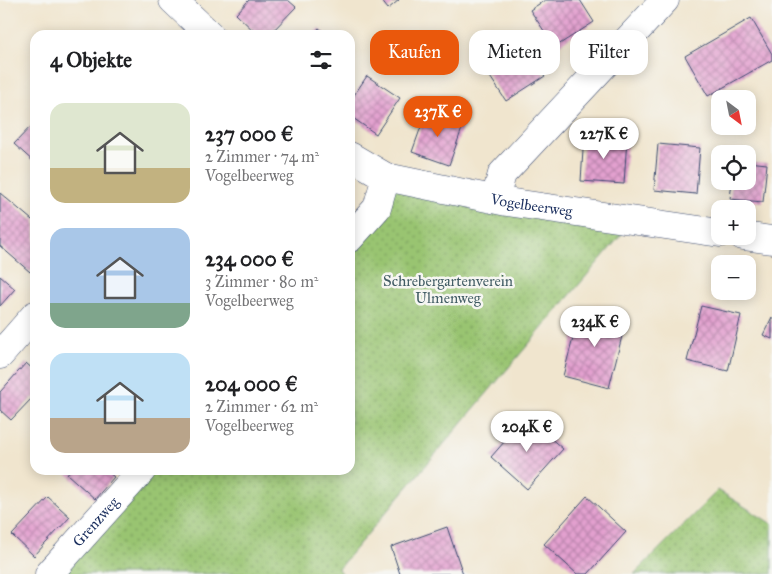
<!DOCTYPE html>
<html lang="de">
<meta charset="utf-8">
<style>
:root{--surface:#fff;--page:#f2f2f2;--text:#202124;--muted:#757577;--accent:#ea580c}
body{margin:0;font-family:"IM FELL Great Primer",serif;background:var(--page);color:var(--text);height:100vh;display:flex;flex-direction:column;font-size:19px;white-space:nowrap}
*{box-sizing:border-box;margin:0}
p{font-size:16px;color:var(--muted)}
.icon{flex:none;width:28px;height:28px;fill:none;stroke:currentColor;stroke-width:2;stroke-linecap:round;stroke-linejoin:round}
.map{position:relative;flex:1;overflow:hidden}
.drawer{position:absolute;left:30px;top:30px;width:325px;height:445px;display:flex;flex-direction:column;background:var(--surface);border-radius:15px;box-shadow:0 2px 12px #0003}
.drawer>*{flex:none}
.hud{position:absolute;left:370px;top:30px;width:326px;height:45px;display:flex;gap:10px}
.needle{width:32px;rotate:148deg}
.tools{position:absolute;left:711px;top:90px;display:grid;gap:10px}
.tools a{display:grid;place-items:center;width:45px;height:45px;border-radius:10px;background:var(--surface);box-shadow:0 2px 12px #0003;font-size:25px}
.price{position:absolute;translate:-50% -42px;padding:0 11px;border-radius:18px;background:#fff;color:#222;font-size:16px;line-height:32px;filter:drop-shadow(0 1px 2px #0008)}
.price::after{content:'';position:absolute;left:50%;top:30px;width:15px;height:11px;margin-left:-8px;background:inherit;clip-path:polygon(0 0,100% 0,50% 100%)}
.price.active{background:var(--accent);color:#fff}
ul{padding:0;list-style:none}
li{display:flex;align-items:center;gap:15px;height:125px;padding:0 20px}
li span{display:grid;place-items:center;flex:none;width:140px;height:100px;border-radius:15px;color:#555}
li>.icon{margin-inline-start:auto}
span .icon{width:60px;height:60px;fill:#fffc;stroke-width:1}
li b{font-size:21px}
h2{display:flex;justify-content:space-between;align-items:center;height:60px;padding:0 20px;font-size:21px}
.tag{padding:0 18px;border-radius:15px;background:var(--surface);box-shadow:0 2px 12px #0003;font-size:18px;line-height:45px}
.tag.active{background:var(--accent);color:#fff}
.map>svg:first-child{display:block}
.grass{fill:url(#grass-dots);stroke:#5a7a68}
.building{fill:url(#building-cross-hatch)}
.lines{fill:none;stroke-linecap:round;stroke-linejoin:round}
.street-casing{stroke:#3b4a6f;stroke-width:29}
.street{stroke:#fff;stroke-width:28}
.labels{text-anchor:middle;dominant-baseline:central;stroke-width:5;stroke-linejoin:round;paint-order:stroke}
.street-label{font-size:15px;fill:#1b2f5e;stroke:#f6f6f2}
.park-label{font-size:15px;fill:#415c64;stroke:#f6f6f2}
</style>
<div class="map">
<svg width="772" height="574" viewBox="0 0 772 574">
<defs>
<pattern id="grass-dots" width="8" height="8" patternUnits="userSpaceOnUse" patternTransform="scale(1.25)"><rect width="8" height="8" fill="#99c471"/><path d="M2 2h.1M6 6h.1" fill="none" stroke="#7ca060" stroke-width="1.8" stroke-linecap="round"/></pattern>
<pattern id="building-cross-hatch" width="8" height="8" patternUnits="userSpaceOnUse" patternTransform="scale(1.25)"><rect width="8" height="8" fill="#e3a0cf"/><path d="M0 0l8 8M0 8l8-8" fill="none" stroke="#b783ab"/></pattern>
</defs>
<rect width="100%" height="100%" fill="#f6f6f2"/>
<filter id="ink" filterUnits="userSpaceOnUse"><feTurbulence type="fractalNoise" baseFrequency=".02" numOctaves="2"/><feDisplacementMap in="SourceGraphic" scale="10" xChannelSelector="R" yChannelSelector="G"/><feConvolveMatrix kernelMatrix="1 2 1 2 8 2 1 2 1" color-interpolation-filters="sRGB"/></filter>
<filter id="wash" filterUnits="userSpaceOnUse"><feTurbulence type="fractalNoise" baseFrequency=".0096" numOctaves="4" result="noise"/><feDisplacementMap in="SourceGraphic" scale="20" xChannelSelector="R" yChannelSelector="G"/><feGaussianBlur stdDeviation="1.12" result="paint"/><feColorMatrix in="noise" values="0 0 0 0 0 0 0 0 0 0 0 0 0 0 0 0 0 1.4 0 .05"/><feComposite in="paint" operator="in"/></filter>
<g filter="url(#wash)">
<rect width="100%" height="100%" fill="#f0e5ce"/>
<path class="grass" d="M 386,177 L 633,221 L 338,569 L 342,574 L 49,574 L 142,470 L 350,470 L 350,238 Z
M 718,490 L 772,524 L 772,574 L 634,574 Z"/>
<g id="blocks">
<path class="building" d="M 249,0 L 288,0 L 296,7 L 269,35 L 258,35 L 236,14 Z
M 381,0 L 399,0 L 388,9 Z
M 545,0 L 580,0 L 594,22 L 555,47 L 530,10 Z
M 751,18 L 772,54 L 772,60 L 708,96 L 685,56 Z
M 319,28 L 327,35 L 312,35 Z
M 520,38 L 545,76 L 506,101 L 481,63 Z
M 367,76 L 400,98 L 376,134 L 350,116 L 350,101 Z
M 427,110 L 464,123 L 449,165 L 412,152 Z
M 34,123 L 35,124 L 35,163 L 14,144 Z
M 584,135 L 627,138 L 624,184 L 581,181 Z
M 658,144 L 700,148 L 696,194 L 654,190 Z
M 748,162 L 767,164 L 763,202 L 730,199 L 732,181 L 748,181 Z
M 0,193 L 32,220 L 35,217 L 35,266 L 30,272 L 0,246 Z
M 0,276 L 15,289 L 0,306 Z
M 701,306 L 741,315 L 728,371 L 687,361 Z
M 581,308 L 626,320 L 609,388 L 563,376 Z
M 772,317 L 772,339 L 763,335 Z
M 26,363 L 35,371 L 35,400 L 33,397 L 11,420 L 0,410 L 0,392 Z
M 526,417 L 563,449 L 527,489 L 491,457 Z
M 70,470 L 110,470 L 108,472 L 114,477 L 95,499 L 67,474 Z
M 587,496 L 626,532 L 588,574 L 577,574 L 544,544 Z
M 48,497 L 70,517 L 34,556 L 12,535 Z
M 447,527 L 463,574 L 400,574 L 391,547 Z"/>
</g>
</g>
<g filter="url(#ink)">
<use href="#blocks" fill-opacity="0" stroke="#3b4a6f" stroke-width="1"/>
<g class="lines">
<g class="street-casing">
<g id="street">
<path d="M 173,0 L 210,35"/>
<path id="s1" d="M 350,156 L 386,177 L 507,202 L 720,233"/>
<path d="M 495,199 L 502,174 L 665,0"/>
<path d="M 743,236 L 772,240"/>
<path d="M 350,238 L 377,208 L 386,177"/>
<path d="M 0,355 L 35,315"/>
<path id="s2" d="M 49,574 L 142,470"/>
</g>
</g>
<use href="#street" class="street"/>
</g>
</g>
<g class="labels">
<g class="street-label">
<text stroke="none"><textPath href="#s1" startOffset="190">Vogelbeerweg</textPath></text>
<text stroke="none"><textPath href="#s2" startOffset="70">Grenzweg</textPath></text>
</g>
<g class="park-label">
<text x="448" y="281">Schrebergartenverein<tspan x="448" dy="17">Ulmenweg</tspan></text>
</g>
</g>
</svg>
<div class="tools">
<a><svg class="needle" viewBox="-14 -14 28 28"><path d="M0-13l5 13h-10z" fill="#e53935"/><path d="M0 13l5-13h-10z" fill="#757577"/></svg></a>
<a><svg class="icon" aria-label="locate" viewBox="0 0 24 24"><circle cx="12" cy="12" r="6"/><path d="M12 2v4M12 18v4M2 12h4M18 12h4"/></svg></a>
<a>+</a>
<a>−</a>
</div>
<b class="price active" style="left:438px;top:138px">237K €</b>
<b class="price" style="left:604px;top:160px">227K €</b>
<b class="price" style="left:595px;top:348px">234K €</b>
<b class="price" style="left:527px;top:453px">204K €</b>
<div class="hud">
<a class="tag active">Kaufen</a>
<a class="tag">Mieten</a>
<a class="tag">Filter</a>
</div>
<section class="drawer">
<h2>4 Objekte<svg class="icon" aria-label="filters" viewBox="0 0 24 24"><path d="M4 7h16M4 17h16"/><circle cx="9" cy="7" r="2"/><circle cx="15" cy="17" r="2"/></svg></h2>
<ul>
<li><span style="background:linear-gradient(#dfe7d0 65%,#c2b280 0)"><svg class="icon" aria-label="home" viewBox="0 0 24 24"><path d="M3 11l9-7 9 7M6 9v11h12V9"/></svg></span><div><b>237 000 €</b><p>2 Zimmer · 74 m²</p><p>Vogelbeerweg</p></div></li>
<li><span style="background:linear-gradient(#a9c7e8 75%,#7fa58c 0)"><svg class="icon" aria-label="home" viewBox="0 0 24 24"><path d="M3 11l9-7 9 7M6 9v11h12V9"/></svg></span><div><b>234 000 €</b><p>3 Zimmer · 80 m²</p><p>Vogelbeerweg</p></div></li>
<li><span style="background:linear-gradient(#bfe0f5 65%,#b9a48a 0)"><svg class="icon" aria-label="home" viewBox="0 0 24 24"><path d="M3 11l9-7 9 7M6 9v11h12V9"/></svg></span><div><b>204 000 €</b><p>2 Zimmer · 62 m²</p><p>Vogelbeerweg</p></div></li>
</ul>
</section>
</div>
